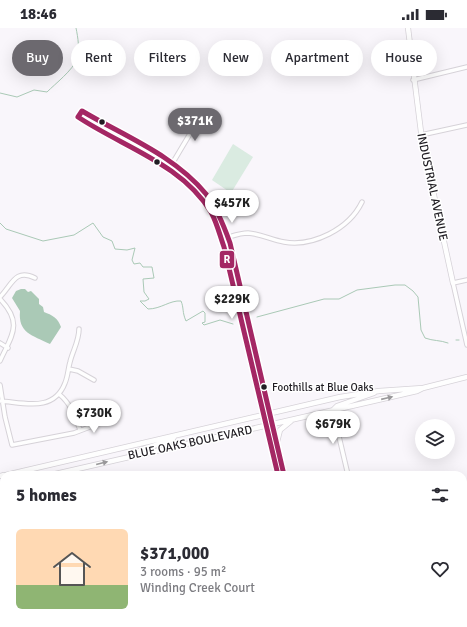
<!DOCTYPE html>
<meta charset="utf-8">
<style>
:root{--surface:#fff;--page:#f7f7f7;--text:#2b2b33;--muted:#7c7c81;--accent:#6c696f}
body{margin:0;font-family:Signika,sans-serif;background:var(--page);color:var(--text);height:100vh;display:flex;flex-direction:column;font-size:15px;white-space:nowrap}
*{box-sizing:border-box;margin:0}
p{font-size:13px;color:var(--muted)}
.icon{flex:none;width:22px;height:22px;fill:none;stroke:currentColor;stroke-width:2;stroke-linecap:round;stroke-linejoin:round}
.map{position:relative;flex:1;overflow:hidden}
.drawer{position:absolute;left:0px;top:443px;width:467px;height:156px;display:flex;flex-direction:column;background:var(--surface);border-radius:12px 12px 0 0;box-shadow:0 4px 16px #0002}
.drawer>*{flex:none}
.hud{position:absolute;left:12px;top:12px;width:443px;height:36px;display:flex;gap:8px}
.tools{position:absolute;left:415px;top:391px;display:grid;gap:8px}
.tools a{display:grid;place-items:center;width:40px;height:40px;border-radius:50%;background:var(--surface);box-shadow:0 4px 16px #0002;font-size:20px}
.price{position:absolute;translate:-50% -34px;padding:0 9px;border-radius:14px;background:#fff;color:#222;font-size:13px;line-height:26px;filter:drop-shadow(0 1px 2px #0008)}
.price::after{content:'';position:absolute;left:50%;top:24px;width:12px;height:9px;margin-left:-6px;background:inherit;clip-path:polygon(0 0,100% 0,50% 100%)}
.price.active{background:var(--accent);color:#fff}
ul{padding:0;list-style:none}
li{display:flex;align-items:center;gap:12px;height:100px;padding:0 16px}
li span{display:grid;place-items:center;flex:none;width:112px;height:80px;border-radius:6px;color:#555}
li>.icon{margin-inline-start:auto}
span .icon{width:48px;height:48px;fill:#fffc;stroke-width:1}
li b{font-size:17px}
h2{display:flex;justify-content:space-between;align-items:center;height:48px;padding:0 16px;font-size:17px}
.tag{padding:0 14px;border-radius:18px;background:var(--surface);box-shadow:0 4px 16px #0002;font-size:14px;line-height:36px}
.tag.active{background:var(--accent);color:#fff}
.status{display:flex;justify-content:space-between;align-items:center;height:28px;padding:0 20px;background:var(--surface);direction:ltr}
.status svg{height:11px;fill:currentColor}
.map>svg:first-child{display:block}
.green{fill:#daebe1}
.water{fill:#aac9b6}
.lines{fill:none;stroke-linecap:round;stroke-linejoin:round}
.stream{stroke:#aac9b6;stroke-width:1}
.minor-casing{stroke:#d6d2d8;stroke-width:5.5}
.major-casing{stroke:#d6d2d8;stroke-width:6}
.minor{stroke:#fefefe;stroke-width:3.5}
.major{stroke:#fefefe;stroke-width:4.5}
.bus-1-casing{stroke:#fff;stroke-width:8}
.bus-1{stroke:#a42764;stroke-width:5}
.oneway{fill:#9a999b}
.bus-dot{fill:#201d23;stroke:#fff;stroke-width:1.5}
.labels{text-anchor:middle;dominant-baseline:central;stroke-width:3;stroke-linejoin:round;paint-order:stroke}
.bus-label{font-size:11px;fill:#201d23;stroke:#fff;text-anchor:start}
.street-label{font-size:12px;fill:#201d23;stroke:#fff}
.line-badge{stroke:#fff;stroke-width:1.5}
.badge-label{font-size:11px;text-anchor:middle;font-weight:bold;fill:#fff}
</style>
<div class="status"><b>18:46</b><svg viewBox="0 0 49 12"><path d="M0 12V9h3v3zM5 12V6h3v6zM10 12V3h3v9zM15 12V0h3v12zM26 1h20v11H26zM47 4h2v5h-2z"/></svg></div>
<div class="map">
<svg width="467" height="599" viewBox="0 0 467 599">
<rect width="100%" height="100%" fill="#f9f6fb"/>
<path class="green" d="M 233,116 L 253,129 L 231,165 L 212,152 Z"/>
<path class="water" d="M 21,261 L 25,261 L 28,264 L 31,263 L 39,271 L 39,276 L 43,279 L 44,284 C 52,287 58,290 61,299 L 50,316 C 32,307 18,305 20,283 L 12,270 L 16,263 Z"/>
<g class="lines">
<path class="stream" d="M 0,65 L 17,69 L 34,62 L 47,64 C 55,56 73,42 77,31 C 80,23 78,9 76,0
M 0,195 L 6,201 L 43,213 L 74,207 L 93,195 L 103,209 L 112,213 L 115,221 L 127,222 L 135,220 L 132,232 L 134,236 L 140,235 L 143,239 L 152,239 L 154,250 L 143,251 L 144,264 L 149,271 L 145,273 L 140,273 L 148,281 C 161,281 170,272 181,273 C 184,280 182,284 186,293 L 203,283 L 205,285 L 205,294 L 202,295 L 204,297 L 220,292 L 233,296
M 257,289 L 324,271 L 339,271 L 357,262 L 395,257 L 405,257 L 413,263 L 418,269 L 421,302 L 425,310 C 433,313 440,312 448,315
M 456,312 L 459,312
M 0,478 L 4,479
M 59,595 L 67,599"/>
<g class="minor-casing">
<path id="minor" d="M 413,52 L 467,39
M 421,107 L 467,97
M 115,110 L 129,111
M 169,141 L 203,84
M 221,211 C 230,209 239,205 248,205 C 261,206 272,212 284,214 C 313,219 349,201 362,174
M 467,252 L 453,255 L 467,317
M 0,269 C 12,257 15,240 35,250
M 0,271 C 24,296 11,308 0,333
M 0,315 L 8,320
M 69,341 L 78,343 L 94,352
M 0,357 L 5,389 L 12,417 L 74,405 L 103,394
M 59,366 C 71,376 75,388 80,402
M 1,373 C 25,375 54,384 65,355 C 68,348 68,341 70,334 C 73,322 79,313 79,301
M 333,383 L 348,447
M 264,388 L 224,219 L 212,186 L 193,161 L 175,145 L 87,95 L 78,89 L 82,83 C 144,122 208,136 230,215 L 270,386
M 382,595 L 383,599"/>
</g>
<g class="major-casing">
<path id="major" d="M 408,0 L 422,112 L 453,255
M 333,382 L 337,378 L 374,365
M 270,386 L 284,447
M 264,388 L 278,447
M 277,414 L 280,402 L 291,393
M 136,425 L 143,421 L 172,412 L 174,409
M 6,447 L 340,369 L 379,363 L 423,360
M 51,447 L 417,363 L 423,360 L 467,349
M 0,448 L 4,447
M 0,459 L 4,458
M 312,595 L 313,599
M 317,595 L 317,599"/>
</g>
<use href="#minor" class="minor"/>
<use href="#major" class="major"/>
<g class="bus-1-casing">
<path id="bus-1" d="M 278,447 L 224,219 C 220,208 217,195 211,184 C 182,136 123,119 78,89 L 82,83 C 124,108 174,127 206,166 C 217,180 224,198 230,215 L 284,447"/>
</g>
<use href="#bus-1" class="bus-1"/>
</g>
<defs><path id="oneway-solid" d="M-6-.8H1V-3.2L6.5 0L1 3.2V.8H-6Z"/></defs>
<g class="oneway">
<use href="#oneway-solid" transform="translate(387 370) rotate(-13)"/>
<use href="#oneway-solid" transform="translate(102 435) rotate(-14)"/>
</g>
<g class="bus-dot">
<circle cx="102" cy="94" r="3.5"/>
<circle cx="157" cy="134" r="3.5"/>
<circle cx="264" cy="359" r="3.5"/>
</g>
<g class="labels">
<g class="bus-label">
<text x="272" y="359">Foothills at Blue Oaks</text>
</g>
<g class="street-label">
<text transform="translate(432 159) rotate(78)">INDUSTRIAL AVENUE</text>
<text transform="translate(190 415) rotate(-12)">BLUE OAKS BOULEVARD</text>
</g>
</g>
<rect class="line-badge" x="219" y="222" width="16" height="19" rx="4" fill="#a42764"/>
<g class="badge-label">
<text x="227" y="235">R</text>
</g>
</svg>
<div class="tools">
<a><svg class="icon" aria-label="layers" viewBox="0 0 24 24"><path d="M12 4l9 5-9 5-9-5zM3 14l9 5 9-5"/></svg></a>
</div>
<b class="price active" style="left:195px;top:114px">$371K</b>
<b class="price" style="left:232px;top:196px">$457K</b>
<b class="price" style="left:232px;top:292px">$229K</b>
<b class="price" style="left:94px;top:406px">$730K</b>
<b class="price" style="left:333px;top:417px">$679K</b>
<div class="hud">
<a class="tag active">Buy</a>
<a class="tag">Rent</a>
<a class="tag">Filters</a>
<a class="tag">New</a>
<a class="tag">Apartment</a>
<a class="tag">House</a>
</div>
<section class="drawer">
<h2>5 homes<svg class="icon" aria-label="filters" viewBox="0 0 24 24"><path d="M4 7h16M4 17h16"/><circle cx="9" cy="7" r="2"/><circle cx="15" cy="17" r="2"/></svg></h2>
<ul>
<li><span style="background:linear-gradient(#ffd9b3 70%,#8fb573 0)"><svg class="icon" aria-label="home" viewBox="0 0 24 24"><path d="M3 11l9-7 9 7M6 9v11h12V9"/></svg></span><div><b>$371,000</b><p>3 rooms · 95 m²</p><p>Winding Creek Court</p></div><svg class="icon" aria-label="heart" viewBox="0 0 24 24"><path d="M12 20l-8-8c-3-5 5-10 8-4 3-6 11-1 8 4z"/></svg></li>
</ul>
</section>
</div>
